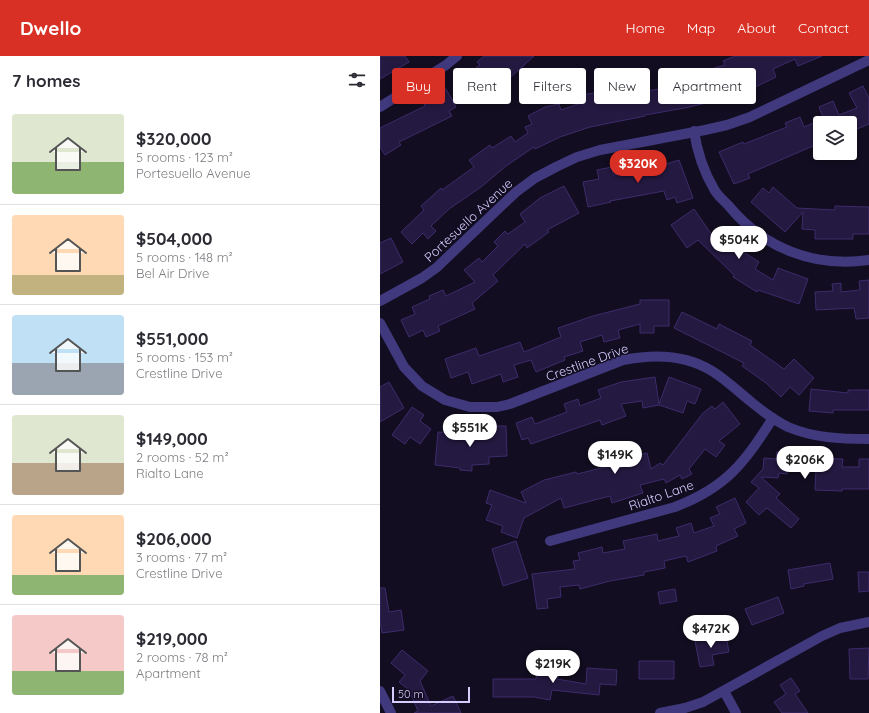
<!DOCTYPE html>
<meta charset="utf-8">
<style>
:root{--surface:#fff;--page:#f7f7f7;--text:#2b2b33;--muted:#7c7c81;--line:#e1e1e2;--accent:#d93025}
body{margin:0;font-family:Quicksand,sans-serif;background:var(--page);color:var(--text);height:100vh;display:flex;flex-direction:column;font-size:15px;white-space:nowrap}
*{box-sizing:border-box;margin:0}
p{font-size:13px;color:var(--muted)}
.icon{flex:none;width:22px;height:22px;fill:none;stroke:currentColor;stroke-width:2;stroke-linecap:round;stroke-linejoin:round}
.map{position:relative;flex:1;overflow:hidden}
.drawer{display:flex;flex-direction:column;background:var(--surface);width:380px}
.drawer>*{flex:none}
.hud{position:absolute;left:12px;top:12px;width:380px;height:36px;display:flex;gap:8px}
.fabs{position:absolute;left:433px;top:60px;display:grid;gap:8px}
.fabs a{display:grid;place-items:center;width:44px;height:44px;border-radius:4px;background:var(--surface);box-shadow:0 2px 6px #0003;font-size:20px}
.scale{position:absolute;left:12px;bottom:10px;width:78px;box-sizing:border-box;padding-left:4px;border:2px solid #d6ccfe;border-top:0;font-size:11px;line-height:14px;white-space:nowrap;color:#d6ccfe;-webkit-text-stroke:3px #120d20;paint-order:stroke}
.price{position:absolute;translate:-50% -34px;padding:0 9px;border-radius:14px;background:#fff;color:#222;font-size:13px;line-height:26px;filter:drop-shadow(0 1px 2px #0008)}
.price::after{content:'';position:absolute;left:50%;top:24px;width:12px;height:9px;margin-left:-6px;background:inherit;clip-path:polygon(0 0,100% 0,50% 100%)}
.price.on{background:var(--accent);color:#fff}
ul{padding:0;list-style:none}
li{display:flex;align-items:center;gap:12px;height:100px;padding:0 12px}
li+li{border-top:1px solid var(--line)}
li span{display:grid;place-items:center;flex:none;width:112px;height:80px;border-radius:4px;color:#555}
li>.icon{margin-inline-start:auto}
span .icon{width:48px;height:48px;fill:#fffc;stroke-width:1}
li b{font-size:17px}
h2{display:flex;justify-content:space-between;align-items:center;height:48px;padding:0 12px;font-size:17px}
.chip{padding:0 14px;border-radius:4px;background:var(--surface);box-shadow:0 2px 6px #0003;font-size:14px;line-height:36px}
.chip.on{background:var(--accent);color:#fff}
header{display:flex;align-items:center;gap:24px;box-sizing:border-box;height:56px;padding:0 20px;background:var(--accent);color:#fff}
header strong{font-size:19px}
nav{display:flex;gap:22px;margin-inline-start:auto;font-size:14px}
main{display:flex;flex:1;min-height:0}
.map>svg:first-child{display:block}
.building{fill:#241940;stroke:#3d2c6c}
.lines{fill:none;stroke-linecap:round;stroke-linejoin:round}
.minor{stroke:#40397e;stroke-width:10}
.labels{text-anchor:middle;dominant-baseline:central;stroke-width:3;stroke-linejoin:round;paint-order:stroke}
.street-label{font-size:13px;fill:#d6ccfe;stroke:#120d20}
</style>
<header>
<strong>Dwello</strong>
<nav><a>Home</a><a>Map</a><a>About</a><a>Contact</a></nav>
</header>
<main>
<section class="drawer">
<h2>7 homes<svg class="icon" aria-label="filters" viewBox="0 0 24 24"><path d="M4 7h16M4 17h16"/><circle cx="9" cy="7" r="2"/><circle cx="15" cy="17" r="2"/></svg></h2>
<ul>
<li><span style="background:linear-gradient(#dfe7d0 60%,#8fb573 0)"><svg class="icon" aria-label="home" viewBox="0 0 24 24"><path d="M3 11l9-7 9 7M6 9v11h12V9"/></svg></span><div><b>$320,000</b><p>5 rooms · 123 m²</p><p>Portesuello Avenue</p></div></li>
<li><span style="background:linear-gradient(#ffd9b3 75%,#c2b280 0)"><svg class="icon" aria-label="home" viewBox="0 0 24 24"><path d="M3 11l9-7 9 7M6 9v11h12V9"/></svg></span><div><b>$504,000</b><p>5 rooms · 148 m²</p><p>Bel Air Drive</p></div></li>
<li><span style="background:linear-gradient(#bfe0f5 60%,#9aa5b1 0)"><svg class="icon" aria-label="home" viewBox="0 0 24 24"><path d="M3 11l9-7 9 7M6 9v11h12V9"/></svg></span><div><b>$551,000</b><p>5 rooms · 153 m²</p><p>Crestline Drive</p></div></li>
<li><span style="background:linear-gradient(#dfe7d0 60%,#b9a48a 0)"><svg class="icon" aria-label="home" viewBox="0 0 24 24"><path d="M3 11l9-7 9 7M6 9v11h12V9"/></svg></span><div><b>$149,000</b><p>2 rooms · 52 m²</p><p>Rialto Lane</p></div></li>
<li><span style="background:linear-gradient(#ffd9b3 75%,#8fb573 0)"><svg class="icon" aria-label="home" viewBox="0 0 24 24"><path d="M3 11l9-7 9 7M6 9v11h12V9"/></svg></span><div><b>$206,000</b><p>3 rooms · 77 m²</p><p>Crestline Drive</p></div></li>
<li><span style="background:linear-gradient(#f6c9c9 70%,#8fb573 0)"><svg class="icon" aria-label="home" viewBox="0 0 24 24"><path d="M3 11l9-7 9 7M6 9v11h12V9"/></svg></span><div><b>$219,000</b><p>2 rooms · 78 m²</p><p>Apartment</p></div></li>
</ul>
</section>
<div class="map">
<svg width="489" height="657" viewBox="0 0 489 657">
<rect width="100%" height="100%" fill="#120d20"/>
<path class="building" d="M 0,0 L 25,0 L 29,6 L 0,23 Z
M 104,0 L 154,0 L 120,31 L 115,25 L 89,43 L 77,26 L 100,9 L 97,6 Z
M 355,0 L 442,0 L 418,10 L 415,3 L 393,13 L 396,21 L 359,39 L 355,30 L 336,36 L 339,44 L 305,52 L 265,59 L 265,60 L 210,71 L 180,81 L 155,93 L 154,91 L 126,110 L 101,131 L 69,153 L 51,170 L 56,175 L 48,183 L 43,177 L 32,188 L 21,176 L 44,154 L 41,150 L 61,132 L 62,134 L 94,111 L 89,104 L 110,89 L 112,92 L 131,80 L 135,86 L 148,77 L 145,71 L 152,68 L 148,60 L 165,51 L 179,48 L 181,54 L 204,46 L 203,39 L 229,34 L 243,31 L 244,39 L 291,31 L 290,28 L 318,20 L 317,17 L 345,9 L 343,5 Z
M 483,30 L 489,42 L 489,68 L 470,76 L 470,67 L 442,67 L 445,66 L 439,51 L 453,45 L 459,59 L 477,52 L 469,37 Z
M 66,33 L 76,51 L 69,55 L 72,60 L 19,86 L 21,89 L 5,99 L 0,91 L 0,72 L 45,50 L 43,45 Z
M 420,61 L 424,71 L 440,64 L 440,87 L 368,118 L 370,122 L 354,128 L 339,96 L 363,86 L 364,88 L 407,71 L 405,67 Z
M 299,104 L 313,142 L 297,147 L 295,141 L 287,144 L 284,135 L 230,145 L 231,146 L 208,151 L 203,126 L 219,123 L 217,114 L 232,111 L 233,119 L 252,115 L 250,107 L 265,105 L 267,114 Z
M 184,130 L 199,157 L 167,174 L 169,176 L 147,192 L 145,188 L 113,219 L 118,225 L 92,247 L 95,253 L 58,270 L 60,275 L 46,281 L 43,274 L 29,281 L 21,264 L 35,258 L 32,251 L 50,243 L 49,240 L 63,234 L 66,240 L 95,226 L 84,214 L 99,202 L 102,206 L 118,190 L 114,186 L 125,175 L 128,178 L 145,166 L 140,158 L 160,142 Z
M 393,131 L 417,152 L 455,154 L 455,150 L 489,151 L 489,178 L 473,178 L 473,183 L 435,183 L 435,174 L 422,173 L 423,156 L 405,176 L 371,146 L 383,132 L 389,137 Z
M 314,153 L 334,182 L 340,175 L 362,195 L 379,206 L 375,213 L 393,224 L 398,212 L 428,223 L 419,248 L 378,234 L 377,236 L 353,221 L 354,219 L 318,184 L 307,192 L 291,169 Z
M 11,182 L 23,206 L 0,218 L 0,187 Z
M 489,224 L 489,262 L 476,263 L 474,252 L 436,254 L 435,236 L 453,235 L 452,228 L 461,227 L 461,236 L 480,234 L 479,225 Z
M 260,244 L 289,244 L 289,270 L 274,270 L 274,277 L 260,277 L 260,268 L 238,274 L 240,282 L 224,286 L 222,279 L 200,286 L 203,295 L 184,301 L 185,304 L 156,316 L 151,304 L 134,309 L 138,321 L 123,326 L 121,318 L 92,328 L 88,316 L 71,322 L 65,303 L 96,292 L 99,300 L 140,286 L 144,296 L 181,281 L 178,272 L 213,260 L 260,248 Z
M 302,256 L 337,273 L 339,268 L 372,285 L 370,289 L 404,313 L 414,303 L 434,322 L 419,339 L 410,331 L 401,341 L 386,327 L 362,310 L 364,307 L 294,272 Z
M 275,321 L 279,348 L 289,321 L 321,333 L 315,348 L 307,345 L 303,357 L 279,349 L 263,352 L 262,345 L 241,348 L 246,360 L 222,369 L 220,364 L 151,388 L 148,382 L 142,384 L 136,367 L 152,361 L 155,368 L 187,356 L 184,348 L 198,343 L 200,350 L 221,342 L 218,334 L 241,326 Z
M 9,326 L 24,352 L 0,366 L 0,331 Z
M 431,333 L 468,337 L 468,334 L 489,334 L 489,354 L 453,354 L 453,357 L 429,355 Z
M 343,346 L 360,368 L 339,385 L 345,389 L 336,401 L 325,393 L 309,413 L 312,418 L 302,423 L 300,419 L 286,427 L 284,423 L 260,429 L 263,437 L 232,447 L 230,440 L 184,452 L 181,442 L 144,462 L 137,482 L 121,476 L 123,470 L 106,464 L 112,449 L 106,447 L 110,434 L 146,447 L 141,436 L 164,424 L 196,416 L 197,418 L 238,408 L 239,412 L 259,406 L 258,399 L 267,397 L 271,413 L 280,407 L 283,409 L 323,357 L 332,350 L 335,353 Z
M 32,351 L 44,359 L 40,365 L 51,373 L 40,388 L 30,381 L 25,388 L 12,379 Z
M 112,370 L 126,370 L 127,400 L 109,401 L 109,408 L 92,409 L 92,415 L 80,414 L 80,412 L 55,409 L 58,376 L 76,377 L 77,371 L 90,372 L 89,379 L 112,378 Z
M 397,396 L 430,398 L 429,402 L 463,403 L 462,411 L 479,411 L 479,403 L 489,403 L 489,433 L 462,433 L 462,435 L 435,434 L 436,414 L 407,412 L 407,418 L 399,417 L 398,422 L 381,421 L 400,438 L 396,442 L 419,463 L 411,472 L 387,452 L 379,459 L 366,446 L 379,432 L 371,426 L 383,413 L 384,402 L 396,403 Z
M 355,442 L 366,467 L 354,473 L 358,480 L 336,490 L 337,495 L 308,506 L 306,500 L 284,505 L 285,512 L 264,516 L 264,519 L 230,525 L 200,533 L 199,529 L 180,531 L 181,541 L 167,543 L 168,552 L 157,553 L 152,518 L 195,513 L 193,505 L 200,504 L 198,497 L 222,491 L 223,497 L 245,493 L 243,485 L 277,478 L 278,485 L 299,480 L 296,472 L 311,467 L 314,477 L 334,470 L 330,462 L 340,458 L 336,451 Z
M 136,485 L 148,522 L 123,530 L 112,493 Z
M 450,507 L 453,523 L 424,528 L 424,530 L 411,533 L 408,514 Z
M 478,516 L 489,516 L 489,535 L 479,536 Z
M 0,532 L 5,532 L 9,556 L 21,554 L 24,574 L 2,577 L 0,565 Z
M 295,533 L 297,545 L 280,548 L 278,536 Z
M 398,541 L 404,557 L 372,569 L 365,553 Z
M 346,579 L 349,596 L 332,599 L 334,609 L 320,611 L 315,585 Z
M 489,592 L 488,623 L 470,623 L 469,593 Z
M 22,594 L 48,615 L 40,625 L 51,650 L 73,640 L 81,657 L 34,657 L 38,655 L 29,634 L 19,626 L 25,619 L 11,607 Z
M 259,605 L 294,605 L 294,623 L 259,623 Z
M 207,612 L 237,614 L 236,629 L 220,628 L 219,639 L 172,634 L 170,644 L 154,641 L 113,641 L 113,623 L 156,623 L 158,613 L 179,616 L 177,623 L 206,628 Z
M 411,622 L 420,635 L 415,638 L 428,657 L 402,657 L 394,646 L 406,638 L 400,629 Z"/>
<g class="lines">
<path class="minor" d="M 0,51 L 66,9 L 77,0
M 314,75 C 317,95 324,116 334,133 C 337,139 343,144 348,149 C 383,192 434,212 489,204
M 0,245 L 42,222 L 56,212 L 136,136 L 155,122 L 176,111 L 197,101 L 220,94 L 325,74 L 347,69 L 370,61 L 489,4
M 0,267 L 24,311 L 42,330 L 65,344 L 90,351 L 117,351 L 130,348 L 243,304 C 273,298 305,298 332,315 C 345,323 358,335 370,345 C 382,355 394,364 408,371 C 434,382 461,383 489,383
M 170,485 L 295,451 C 347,431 364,407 393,362
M 0,635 L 11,657
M 344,635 L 356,657
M 280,657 L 305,652 L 323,646 L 442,580 L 460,572 L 489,566"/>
</g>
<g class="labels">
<g class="street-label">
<text transform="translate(88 164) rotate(-43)">Portesuello Avenue</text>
<text transform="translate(207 306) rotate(-20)">Crestline Drive</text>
<text transform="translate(281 439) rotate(-19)">Rialto Lane</text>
</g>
</g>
</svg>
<div class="fabs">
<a><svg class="icon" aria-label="layers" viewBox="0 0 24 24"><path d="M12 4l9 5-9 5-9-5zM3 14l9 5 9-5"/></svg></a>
</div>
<div class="scale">50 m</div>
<b class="price on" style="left:258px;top:128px">$320K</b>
<b class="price" style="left:359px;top:204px">$504K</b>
<b class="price" style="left:90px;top:392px">$551K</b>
<b class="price" style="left:235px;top:419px">$149K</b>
<b class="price" style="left:425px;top:424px">$206K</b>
<b class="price" style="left:331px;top:593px">$472K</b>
<b class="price" style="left:173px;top:628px">$219K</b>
<div class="hud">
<a class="chip on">Buy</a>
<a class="chip">Rent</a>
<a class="chip">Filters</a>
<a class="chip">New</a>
<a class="chip">Apartment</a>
</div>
</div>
</main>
